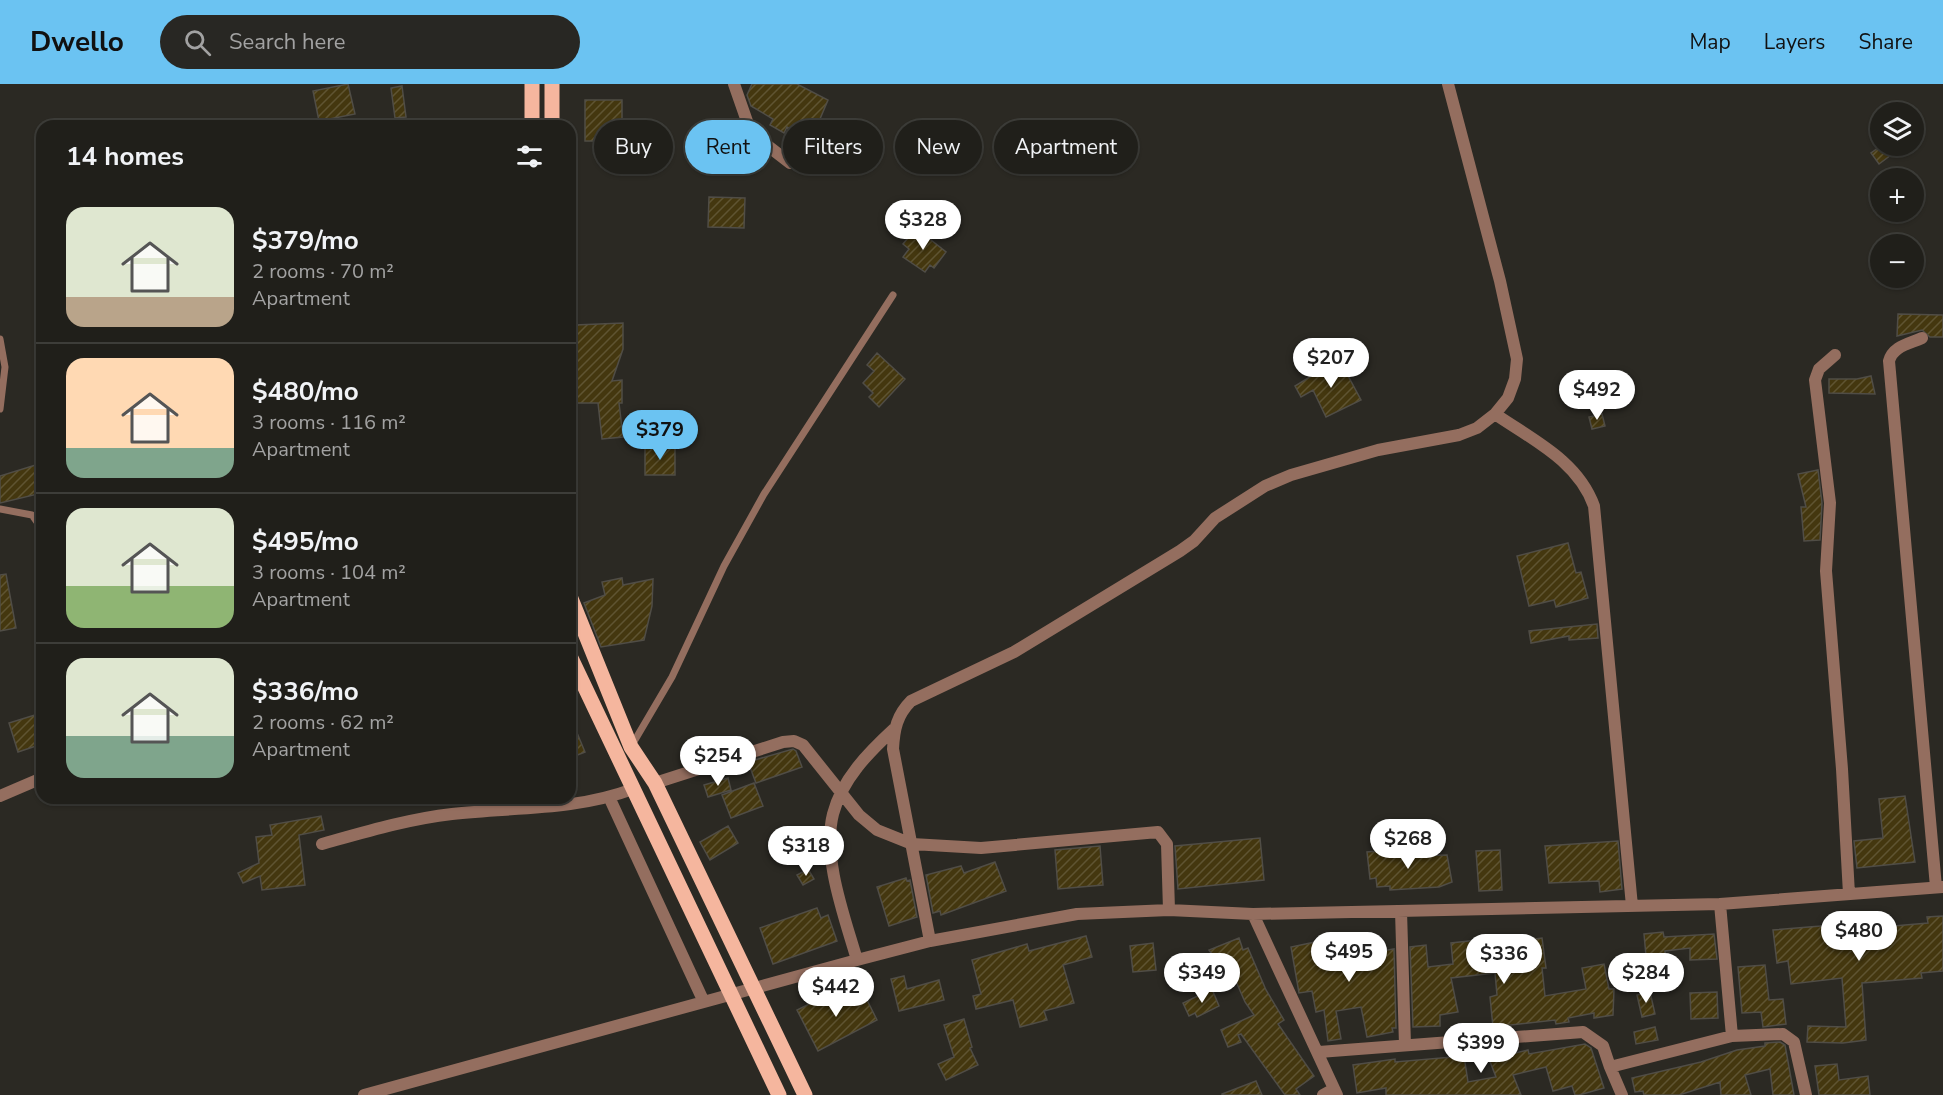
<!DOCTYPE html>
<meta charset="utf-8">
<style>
:root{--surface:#201f1a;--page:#282723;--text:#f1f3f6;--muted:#a2a2a2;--line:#3d3d39;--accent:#6bc3f2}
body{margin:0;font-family:"Nunito Sans",sans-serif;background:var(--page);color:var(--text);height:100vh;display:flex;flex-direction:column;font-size:22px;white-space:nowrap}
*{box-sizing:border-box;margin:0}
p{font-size:20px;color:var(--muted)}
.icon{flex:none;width:33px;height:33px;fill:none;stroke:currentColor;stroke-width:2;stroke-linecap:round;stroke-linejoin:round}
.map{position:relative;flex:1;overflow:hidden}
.details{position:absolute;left:36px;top:36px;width:540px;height:684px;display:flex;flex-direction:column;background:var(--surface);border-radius:18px;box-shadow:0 2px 4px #0004,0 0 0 2px var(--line)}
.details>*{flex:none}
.banner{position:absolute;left:594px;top:36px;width:570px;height:54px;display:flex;gap:12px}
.tools{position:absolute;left:1870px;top:18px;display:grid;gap:12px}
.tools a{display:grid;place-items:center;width:54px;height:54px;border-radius:50%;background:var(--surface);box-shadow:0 2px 4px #0004,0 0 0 2px var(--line);font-size:30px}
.price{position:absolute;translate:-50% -51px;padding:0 14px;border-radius:21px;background:#fff;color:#222;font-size:20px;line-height:39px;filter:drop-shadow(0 2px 3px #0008)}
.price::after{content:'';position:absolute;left:50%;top:36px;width:18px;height:14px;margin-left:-9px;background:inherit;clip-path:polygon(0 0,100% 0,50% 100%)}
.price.selected{background:var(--accent);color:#111}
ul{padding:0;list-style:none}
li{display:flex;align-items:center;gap:18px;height:150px;padding:0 30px}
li+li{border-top:2px solid var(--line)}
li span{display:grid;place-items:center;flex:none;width:168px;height:120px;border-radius:18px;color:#555}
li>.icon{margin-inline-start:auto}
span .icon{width:72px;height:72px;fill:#fffc;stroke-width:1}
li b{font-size:26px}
h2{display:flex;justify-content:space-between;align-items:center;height:72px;padding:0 30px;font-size:26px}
.tag{padding:0 21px;border-radius:27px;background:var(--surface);box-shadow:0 2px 4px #0004,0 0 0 2px var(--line);font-size:21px;line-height:54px}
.tag.selected{background:var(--accent);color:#111}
header{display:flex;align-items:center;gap:36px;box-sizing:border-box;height:84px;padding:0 30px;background:var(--accent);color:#111}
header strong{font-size:28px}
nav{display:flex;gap:33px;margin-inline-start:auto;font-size:21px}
.search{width:420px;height:54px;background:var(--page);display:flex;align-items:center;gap:15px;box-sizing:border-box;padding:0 21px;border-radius:33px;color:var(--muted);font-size:22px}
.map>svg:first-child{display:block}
.building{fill:url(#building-hatch);stroke:#504d46;stroke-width:1.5}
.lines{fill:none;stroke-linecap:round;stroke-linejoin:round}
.service{stroke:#946e5f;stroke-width:7}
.minor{stroke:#946e5f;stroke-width:12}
.primary{stroke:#f5b69e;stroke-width:15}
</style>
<header>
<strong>Dwello</strong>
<div class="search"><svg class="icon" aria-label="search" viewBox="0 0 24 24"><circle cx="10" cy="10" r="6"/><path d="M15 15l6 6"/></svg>Search here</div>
<nav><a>Map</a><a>Layers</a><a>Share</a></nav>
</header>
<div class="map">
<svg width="1943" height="1011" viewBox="0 0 1943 1011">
<defs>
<pattern id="building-hatch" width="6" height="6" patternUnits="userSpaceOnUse" patternTransform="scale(1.5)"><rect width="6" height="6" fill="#44370f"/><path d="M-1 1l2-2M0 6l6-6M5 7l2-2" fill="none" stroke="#5f5432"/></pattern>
</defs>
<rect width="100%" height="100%" fill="#2b2923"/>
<path class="building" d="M 348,0 L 355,30 L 319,37 L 313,7 Z
M 752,0 L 797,0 L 828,16 L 811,56 L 787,43 L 784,49 L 770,41 L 773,35 L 751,22 L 747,11 Z
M 402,2 L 406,33 L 395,34 L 391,4 Z
M 585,16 L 622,16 L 622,57 L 585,57 Z
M 1881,62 L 1903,62 L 1879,80 L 1871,69 Z
M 814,63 L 828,73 L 820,84 L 807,74 Z
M 709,113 L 745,114 L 744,144 L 708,143 Z
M 916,144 L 946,168 L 934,184 L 930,181 L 925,188 L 903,173 L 909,165 L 903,160 Z
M 1898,230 L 1943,231 L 1943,253 L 1930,253 L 1922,246 L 1897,252 Z
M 623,239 L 623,265 L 612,297 L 622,296 L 622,319 L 619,319 L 623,353 L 602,355 L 598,319 L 577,319 L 575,241 Z
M 877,269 L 905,295 L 879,323 L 869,313 L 873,309 L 863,299 L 874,287 L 867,281 Z
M 1339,275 L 1361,316 L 1326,333 L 1313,306 L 1301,313 L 1295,302 Z
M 1622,287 L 1626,307 L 1588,316 L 1583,296 Z
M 1871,292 L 1875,310 L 1829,309 L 1829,295 L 1857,295 Z
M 1602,330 L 1605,342 L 1592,345 L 1589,333 Z
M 645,363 L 675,363 L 675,391 L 645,391 Z
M 42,379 L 42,409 L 0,419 L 0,392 Z
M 1818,386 L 1822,419 L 1820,456 L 1804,457 L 1801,423 L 1806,423 L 1798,390 Z
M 1568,459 L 1576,489 L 1581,488 L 1588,514 L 1556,523 L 1554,516 L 1529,522 L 1517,472 Z
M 6,490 L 16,544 L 0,547 L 0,491 Z
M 622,494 L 623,501 L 653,495 L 652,522 L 644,556 L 601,563 L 584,519 L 605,511 L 602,498 Z
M 1597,540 L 1598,554 L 1569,556 L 1569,552 L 1531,559 L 1529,547 Z
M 35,631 L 42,660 L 18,668 L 9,639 Z
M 570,632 L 585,668 L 570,674 Z
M 793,665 L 796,667 L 802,683 L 756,699 L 748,678 Z
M 728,694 L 731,706 L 708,713 L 704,701 Z
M 754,699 L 763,722 L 731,734 L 722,711 Z
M 1905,712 L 1915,778 L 1857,784 L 1854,757 L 1883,754 L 1879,715 Z
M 321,732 L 324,746 L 299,751 L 305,801 L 262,806 L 260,792 L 243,799 L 238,789 L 259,779 L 256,753 L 272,751 L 270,741 Z
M 728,742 L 738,759 L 710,776 L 700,758 Z
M 1260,754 L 1264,796 L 1178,805 L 1175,762 Z
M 1618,757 L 1622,805 L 1600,808 L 1599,797 L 1549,799 L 1545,762 Z
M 1100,762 L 1103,801 L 1058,805 L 1055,766 Z
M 1399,765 L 1400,772 L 1447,771 L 1452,798 L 1439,803 L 1390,806 L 1390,802 L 1377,803 L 1376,794 L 1370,795 L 1367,768 Z
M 1500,766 L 1502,806 L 1479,807 L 1476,767 Z
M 995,778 L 1006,807 L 941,831 L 940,827 L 933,829 L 926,791 L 961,782 L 964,789 Z
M 808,785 L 814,795 L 803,801 L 797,791 Z
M 906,794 L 907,797 L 910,796 L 917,833 L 889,842 L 877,803 Z
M 817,824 L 821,834 L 828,831 L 837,857 L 773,880 L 760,844 Z
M 1943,832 L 1943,887 L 1921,889 L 1922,894 L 1862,899 L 1866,956 L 1843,959 L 1807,958 L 1808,942 L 1846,943 L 1842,894 L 1791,900 L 1788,877 L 1777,879 L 1773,846 L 1858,839 L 1858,836 L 1881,834 L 1882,843 L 1928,839 L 1927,833 Z
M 1663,848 L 1664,853 L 1714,850 L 1717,875 L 1690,876 L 1690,864 L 1665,867 L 1666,881 L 1647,883 L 1644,850 Z
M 1086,852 L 1092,873 L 1063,881 L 1074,919 L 1044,927 L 1047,936 L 1020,943 L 1013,916 L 976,925 L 973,912 L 981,910 L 972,876 L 1027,860 L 1029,867 Z
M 1239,854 L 1243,866 L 1248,864 L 1266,906 L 1284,936 L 1278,940 L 1314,992 L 1296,1005 L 1300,1011 L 1285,1011 L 1241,950 L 1238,951 L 1241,958 L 1228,963 L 1221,946 L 1254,931 L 1245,918 L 1231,886 L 1225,889 L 1209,866 Z
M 1355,854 L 1357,864 L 1380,859 L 1382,867 L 1394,865 L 1396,944 L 1392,944 L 1393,948 L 1367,953 L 1361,923 L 1336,927 L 1341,955 L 1328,957 L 1324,926 L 1316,928 L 1312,907 L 1299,909 L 1291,863 L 1320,857 L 1321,862 Z
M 1542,854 L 1546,884 L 1542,884 L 1545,912 L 1586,905 L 1582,884 L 1604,880 L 1609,905 L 1614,905 L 1613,931 L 1594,934 L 1594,929 L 1568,934 L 1569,938 L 1556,940 L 1555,936 L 1493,943 L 1490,913 L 1497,911 L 1495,889 L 1451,894 L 1458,928 L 1440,931 L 1440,942 L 1413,943 L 1410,863 L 1426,861 L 1428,883 L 1453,880 L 1451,859 L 1487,855 L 1487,861 Z
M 1153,859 L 1156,886 L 1133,888 L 1130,862 Z
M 1765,881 L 1769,916 L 1783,915 L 1786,940 L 1763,943 L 1761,928 L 1742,929 L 1738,883 Z
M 904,892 L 907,905 L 939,896 L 944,916 L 899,927 L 891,895 Z
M 853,905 L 858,916 L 865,912 L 877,936 L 818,967 L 797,926 L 825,912 L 827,916 Z
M 1212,905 L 1219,922 L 1197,933 L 1195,929 L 1189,932 L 1183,919 Z
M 1650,908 L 1655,930 L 1642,933 L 1637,911 Z
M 1717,908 L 1718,934 L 1691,935 L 1690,909 Z
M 964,935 L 972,963 L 970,964 L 978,981 L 946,996 L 938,980 L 954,973 L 944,941 Z
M 1655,943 L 1658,956 L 1636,960 L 1634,948 Z
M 1780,958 L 1785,961 L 1794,1011 L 1773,1011 L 1770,985 L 1745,991 L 1751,1011 L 1721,1011 L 1720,998 L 1679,1011 L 1644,1011 L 1643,1007 L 1635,1008 L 1632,994 L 1701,978 L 1737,966 L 1765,962 L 1765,959 Z
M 1585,960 L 1591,964 L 1604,1004 L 1579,1011 L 1575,1011 L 1572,1002 L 1553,1007 L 1546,983 L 1513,991 L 1521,1011 L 1386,1011 L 1386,1004 L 1357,1009 L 1353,981 L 1395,975 L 1395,978 L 1464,972 L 1468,998 L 1496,993 L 1489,975 L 1528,966 L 1529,970 Z
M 1837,980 L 1839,996 L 1868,992 L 1870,1011 L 1819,1011 L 1815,982 Z
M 1256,997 L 1262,1011 L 1222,1011 L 1222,1010 Z"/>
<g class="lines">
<path class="service" d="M 0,255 L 5,283 L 0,325
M 0,425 L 32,431 L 42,445
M 632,661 L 672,593 L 724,482 L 764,410 L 893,211"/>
<path class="minor" d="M 734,0 L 749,43 L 759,55 L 790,79
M 1922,254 C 1909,260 1893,262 1889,277 L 1936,803
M 1835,271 L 1819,285 L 1815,296 L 1830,419 L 1826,487 L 1842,685 L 1849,810
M 1495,330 C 1533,356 1578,377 1594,422 L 1632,822
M 655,699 L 783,658 L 794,657 L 803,661 L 859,731 L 877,746 L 912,760 L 981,764 L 1158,748 L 1167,760 L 1169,826
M 0,712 L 42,694
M 609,713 L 703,916
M 322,760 C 365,748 408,735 452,730 C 513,723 574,727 633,705
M 1401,827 L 1405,961
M 1253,830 L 1337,1011
M 930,857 L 893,665 C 894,645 897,631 911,617 L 1014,568 L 1180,467 L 1194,457 L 1215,434 L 1265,402 L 1291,391 L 1378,366 L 1459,351 L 1477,344 L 1495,330 L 1508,314 L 1515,295 L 1517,275 L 1500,197 L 1448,0
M 857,876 C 845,834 822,774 833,730 C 842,695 869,668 894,645
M 1732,952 L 1783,950 L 1794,958 L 1806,1011
M 1319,968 L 1583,948 L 1603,962 L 1610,983
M 364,1011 L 857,876 L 930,857 L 1077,830 L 1169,826 L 1253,830 L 1720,820 L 1943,803
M 1323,1011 L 1334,1005
M 1622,1011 L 1610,983 L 1732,952 L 1720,820"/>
<path class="primary" d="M 552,0 L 552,42
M 532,42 L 532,0
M 570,512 L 631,663 L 655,699 L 805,1011
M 570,572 L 779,1011"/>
</g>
</svg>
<div class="tools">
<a><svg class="icon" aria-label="layers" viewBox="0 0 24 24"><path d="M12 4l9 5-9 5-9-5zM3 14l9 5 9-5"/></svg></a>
<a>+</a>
<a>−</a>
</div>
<b class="price" style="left:923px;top:167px">$328</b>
<b class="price" style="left:1331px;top:305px">$207</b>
<b class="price" style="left:1597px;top:337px">$492</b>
<b class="price selected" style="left:660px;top:377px">$379</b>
<b class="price" style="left:718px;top:703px">$254</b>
<b class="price" style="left:1408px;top:786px">$268</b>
<b class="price" style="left:806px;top:793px">$318</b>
<b class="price" style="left:1859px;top:878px">$480</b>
<b class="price" style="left:1349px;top:899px">$495</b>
<b class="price" style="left:1504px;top:901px">$336</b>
<b class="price" style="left:1202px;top:920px">$349</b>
<b class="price" style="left:1646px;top:920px">$284</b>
<b class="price" style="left:836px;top:934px">$442</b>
<b class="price" style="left:1481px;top:990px">$399</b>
<div class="banner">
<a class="tag">Buy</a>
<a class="tag selected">Rent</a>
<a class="tag">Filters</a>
<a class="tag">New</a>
<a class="tag">Apartment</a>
</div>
<section class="details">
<h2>14 homes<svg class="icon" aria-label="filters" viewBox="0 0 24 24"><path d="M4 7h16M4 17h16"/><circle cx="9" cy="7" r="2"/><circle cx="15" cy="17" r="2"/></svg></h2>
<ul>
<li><span style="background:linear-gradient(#dfe7d0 75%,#b9a48a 0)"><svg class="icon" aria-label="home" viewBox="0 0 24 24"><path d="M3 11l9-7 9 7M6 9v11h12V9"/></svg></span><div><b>$379/mo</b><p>2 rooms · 70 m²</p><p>Apartment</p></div></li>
<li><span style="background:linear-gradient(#ffd9b3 75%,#7fa58c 0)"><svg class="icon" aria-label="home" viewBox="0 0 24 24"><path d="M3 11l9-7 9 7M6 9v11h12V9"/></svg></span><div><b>$480/mo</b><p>3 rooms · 116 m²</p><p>Apartment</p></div></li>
<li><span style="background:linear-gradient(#dfe7d0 65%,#8fb573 0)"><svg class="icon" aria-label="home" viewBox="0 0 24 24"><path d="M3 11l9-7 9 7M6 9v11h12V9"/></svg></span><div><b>$495/mo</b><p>3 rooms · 104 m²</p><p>Apartment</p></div></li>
<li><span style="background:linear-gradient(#dfe7d0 65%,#7fa58c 0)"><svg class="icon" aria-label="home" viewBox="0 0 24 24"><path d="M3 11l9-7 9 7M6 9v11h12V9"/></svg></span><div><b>$336/mo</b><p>2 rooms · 62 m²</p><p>Apartment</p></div></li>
</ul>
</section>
</div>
